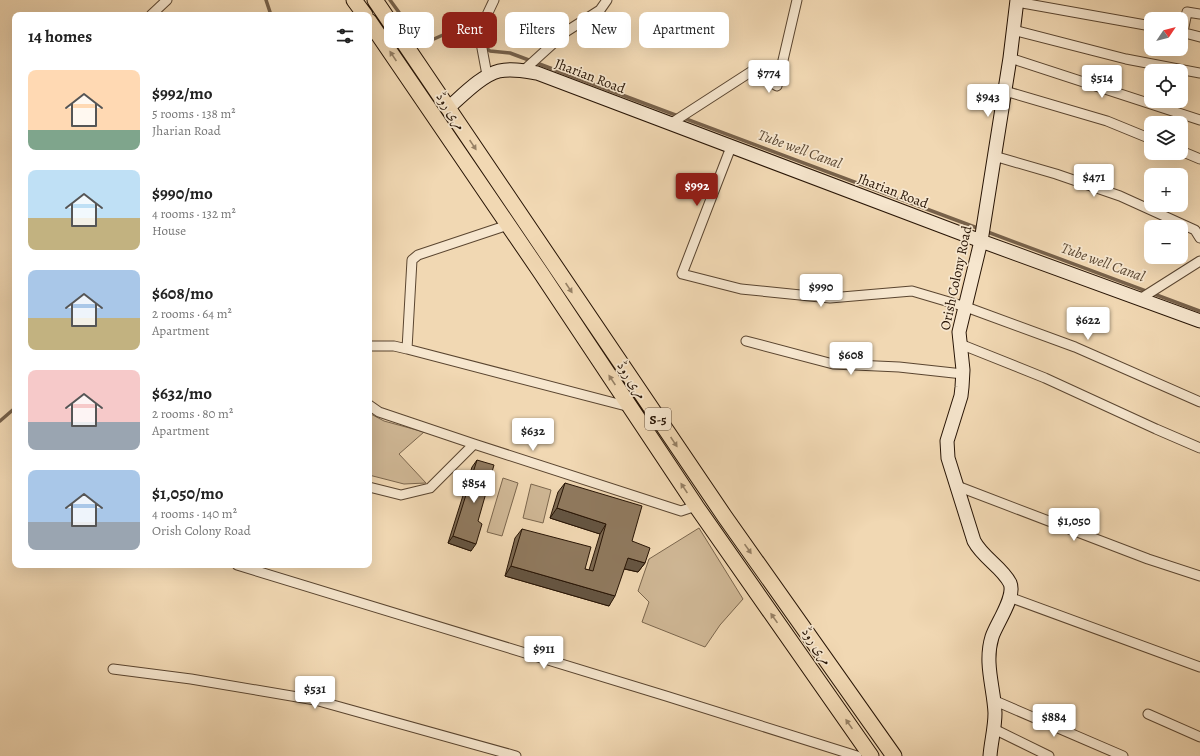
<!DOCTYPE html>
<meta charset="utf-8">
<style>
:root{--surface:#fff;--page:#f6f6f6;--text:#222;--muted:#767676;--accent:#8f2418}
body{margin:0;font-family:Alegreya,Amiri,serif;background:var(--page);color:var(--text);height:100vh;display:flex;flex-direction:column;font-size:15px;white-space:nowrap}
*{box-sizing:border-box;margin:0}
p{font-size:13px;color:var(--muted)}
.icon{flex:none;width:22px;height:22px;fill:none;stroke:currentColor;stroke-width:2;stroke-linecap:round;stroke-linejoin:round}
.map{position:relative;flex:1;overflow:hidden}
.details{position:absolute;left:12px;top:12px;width:360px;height:556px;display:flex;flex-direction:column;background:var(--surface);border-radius:8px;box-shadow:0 4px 16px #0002}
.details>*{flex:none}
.hud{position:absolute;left:384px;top:12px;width:380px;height:36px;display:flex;gap:8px}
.needle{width:26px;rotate:55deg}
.buttons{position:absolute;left:1144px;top:12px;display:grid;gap:8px}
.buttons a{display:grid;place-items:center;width:44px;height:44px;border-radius:8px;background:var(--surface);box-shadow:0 4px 16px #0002;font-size:20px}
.price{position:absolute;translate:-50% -34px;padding:0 9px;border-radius:4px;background:#fff;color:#222;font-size:13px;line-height:26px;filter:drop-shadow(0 1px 2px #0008)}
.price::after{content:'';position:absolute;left:50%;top:24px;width:12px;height:9px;margin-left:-6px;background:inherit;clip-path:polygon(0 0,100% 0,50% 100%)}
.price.on{background:var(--accent);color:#fff}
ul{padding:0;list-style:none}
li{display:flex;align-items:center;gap:12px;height:100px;padding:0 16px}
li span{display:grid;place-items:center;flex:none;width:112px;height:80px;border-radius:8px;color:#555}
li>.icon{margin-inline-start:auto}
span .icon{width:48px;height:48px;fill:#fffc;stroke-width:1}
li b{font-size:17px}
h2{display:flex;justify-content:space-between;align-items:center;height:48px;padding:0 16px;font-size:17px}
.tag{padding:0 14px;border-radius:8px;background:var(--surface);box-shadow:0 4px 16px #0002;font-size:14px;line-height:36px}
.tag.on{background:var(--accent);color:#fff}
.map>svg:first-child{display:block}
.green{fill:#cfb795;stroke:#7b664d}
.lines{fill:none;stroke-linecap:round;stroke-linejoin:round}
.stream{stroke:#77614a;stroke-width:3.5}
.street-casing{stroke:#5a4530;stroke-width:11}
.secondary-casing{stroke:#271405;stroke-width:15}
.primary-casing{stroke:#271405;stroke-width:17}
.street{stroke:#f6e6ce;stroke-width:9}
.secondary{stroke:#f6e6ce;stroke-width:13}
.primary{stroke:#f1d8b3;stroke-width:15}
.wall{fill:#7c6952;stroke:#271405}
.shaded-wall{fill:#655542;stroke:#271405}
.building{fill:#907a5f;stroke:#271405}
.oneway{fill:#968065}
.labels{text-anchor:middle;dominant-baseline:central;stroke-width:3.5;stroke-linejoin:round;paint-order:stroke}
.shield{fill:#f6e6ce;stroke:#655341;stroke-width:1}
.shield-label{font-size:13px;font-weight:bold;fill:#271405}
.street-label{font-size:14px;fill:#271405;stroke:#f6e6ce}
.water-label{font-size:15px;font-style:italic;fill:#5c4833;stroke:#f6e6ce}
</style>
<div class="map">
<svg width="1200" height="756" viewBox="0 0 1200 756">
<rect width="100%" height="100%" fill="#f1d8b3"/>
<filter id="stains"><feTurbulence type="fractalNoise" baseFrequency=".005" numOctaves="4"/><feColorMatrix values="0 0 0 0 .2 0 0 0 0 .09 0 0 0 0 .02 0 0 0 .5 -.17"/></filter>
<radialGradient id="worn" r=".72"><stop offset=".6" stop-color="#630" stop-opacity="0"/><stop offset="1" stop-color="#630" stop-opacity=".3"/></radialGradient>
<path class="green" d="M 369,413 L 384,421 L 424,432 L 399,454 L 426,483 L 404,484 L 369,475 Z
M 503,478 L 518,483 L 502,536 L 487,532 Z
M 531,484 L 551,490 L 543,523 L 523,518 Z
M 699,528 L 743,599 L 720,625 L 705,647 L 642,622 L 649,602 L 638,591 L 649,559 Z"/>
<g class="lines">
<path class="stream" d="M 266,0 L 271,15
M 390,0 L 406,22 L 400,26
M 406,22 L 425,43 L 463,26 L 479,41
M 484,46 L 490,51 L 510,53 L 980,229
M 985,231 L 1200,311
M 0,421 L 15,408"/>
<g class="street-casing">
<path id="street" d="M 1017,2 L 1151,26
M 151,15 L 167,0
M 1013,30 L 1126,59 L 1200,73
M 1181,32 L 1200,37
M 1183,32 L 1187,12 L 1200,14
M 1010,58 L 1200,120
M 524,70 L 567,31 L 600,10 L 607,0
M 487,75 L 481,43 L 486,17 L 494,0
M 1005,91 L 1107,121 L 1151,139
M 670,124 L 752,71 L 777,86 L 797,0
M 731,147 L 682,274 L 741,289 L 830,298 L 912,291 L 966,307 L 1075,347 L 1200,402
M 1181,151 L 1200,159
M 994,156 L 1056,174 L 1120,196 L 1195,230 L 1200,238
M 1140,299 L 1200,261
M 746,341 L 833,364 L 899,367 L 963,374
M 960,344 L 1045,378 L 1156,429 L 1200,448
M 369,346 L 394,346 L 407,349 L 630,407
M 407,349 L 412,260 L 418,255 L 508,225
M 369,405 L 379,412 L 474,444 L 681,511 L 696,506
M 957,486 L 1148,559 L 1200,576
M 369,487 L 401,495 L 430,488 L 474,444
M 237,565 L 666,696 L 857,756
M 1009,597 L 1200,667
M 113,669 L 191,679 L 315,700 L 516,756
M 993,700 L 1123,756
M 1148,714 L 1200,737
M 994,729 L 1049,756"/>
</g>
<g class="secondary-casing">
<path id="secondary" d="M 448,108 C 462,96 482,75 499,71 C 512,68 525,71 537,73 L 981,241 L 1200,321
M 990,756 C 991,742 995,728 995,713 C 994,688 984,663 992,637 C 996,624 1016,597 1010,583 C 1002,567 983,558 974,541 L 948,458 L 947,441 L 961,396 L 962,387 L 963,370 L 959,332 L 981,241 L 1010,58 L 1017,0"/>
</g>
<g class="primary-casing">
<path id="primary" d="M 354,0 L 365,15
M 375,0 L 725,517 L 894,756
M 369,21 L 541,273 L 696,506 L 871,756"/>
</g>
<use href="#street" class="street"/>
<use href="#secondary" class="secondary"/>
<use href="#primary" class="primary"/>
</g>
<path class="wall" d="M 477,460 L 471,551 L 448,543 L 472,467 Z
M 565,483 L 632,541 L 645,563 L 638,572 L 624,569 L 609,606 L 505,576 L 515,538 L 522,529 L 585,569 L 589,570 L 600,534 L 550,518 L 558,492 Z"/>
<path class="shaded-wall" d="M 557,508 L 606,524 L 600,534 L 550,518 Z
M 453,536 L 476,544 L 471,551 L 448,543 Z
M 628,558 L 645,563 L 638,572 L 621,568 Z
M 511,566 L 615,596 L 609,606 L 505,576 Z"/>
<path class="building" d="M 477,460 L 494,465 L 478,521 L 482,524 L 476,544 L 453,536 Z
M 565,483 L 642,506 L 632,541 L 650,548 L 645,563 L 628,558 L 615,596 L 511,566 L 522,529 L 591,547 L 585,569 L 593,571 L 606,524 L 557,508 Z"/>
<defs><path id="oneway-solid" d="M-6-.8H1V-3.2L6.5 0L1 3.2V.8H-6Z"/></defs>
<g class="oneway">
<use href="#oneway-solid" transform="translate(393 56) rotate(-124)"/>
<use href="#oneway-solid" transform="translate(473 145) rotate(56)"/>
<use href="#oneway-solid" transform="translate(569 288) rotate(56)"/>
<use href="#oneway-solid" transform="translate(612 380) rotate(-124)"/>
<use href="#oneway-solid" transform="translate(674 442) rotate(56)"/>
<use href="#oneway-solid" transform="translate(684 488) rotate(-124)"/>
<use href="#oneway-solid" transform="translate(748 549) rotate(55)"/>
<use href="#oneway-solid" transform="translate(774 618) rotate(-125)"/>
<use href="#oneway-solid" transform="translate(849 724) rotate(-125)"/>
</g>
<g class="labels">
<rect class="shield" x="645" y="408" width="26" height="22" rx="3"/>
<g class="shield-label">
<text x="658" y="419">S-5</text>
</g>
<g class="street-label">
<text transform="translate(590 76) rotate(21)">Jharian Road</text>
<text transform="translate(451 111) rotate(56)">مری روڈ</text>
<text transform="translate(893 191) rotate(21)">Jharian Road</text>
<text transform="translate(956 278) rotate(-78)">Orish Colony Road</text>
<text transform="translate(632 380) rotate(56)">مری روڈ</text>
<text transform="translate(817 646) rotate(55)">مری روڈ</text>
</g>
<g class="water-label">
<text transform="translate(800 149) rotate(20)">Tube well Canal</text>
<text transform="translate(1103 262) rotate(20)">Tube well Canal</text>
</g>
</g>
<rect width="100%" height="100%" filter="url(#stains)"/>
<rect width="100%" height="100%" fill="url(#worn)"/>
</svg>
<div class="buttons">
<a><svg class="needle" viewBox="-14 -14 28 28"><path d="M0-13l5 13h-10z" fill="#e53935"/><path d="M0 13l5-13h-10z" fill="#767676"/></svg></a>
<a><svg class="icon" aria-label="locate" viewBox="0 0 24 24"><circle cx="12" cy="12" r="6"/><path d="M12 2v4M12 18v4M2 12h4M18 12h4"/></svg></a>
<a><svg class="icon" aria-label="layers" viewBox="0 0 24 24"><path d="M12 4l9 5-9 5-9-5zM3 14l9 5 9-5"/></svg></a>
<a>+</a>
<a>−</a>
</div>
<b class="price" style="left:769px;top:94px">$774</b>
<b class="price" style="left:1102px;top:99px">$514</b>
<b class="price" style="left:988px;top:118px">$943</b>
<b class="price" style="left:1094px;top:198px">$471</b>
<b class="price on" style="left:697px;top:207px">$992</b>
<b class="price" style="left:821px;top:308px">$990</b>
<b class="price" style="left:1088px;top:341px">$622</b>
<b class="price" style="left:851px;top:376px">$608</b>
<b class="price" style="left:533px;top:452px">$632</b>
<b class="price" style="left:474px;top:504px">$854</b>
<b class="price" style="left:1074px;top:542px">$1,050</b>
<b class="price" style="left:544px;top:670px">$911</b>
<b class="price" style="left:315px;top:710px">$531</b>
<b class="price" style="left:1054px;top:738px">$884</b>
<div class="hud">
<a class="tag">Buy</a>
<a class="tag on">Rent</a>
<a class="tag">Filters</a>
<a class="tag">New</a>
<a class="tag">Apartment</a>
</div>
<section class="details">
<h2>14 homes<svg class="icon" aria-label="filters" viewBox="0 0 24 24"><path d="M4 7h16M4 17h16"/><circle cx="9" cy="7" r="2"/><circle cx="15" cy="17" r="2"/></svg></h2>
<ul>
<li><span style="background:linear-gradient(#ffd9b3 75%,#7fa58c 0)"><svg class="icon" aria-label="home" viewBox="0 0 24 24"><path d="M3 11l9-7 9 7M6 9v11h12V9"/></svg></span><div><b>$992/mo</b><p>5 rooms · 138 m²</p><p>Jharian Road</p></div></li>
<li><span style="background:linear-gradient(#bfe0f5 60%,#c2b280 0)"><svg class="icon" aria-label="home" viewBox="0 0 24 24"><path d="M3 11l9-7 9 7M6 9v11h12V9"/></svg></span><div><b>$990/mo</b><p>4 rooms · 132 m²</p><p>House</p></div></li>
<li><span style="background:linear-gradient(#a9c7e8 60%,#c2b280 0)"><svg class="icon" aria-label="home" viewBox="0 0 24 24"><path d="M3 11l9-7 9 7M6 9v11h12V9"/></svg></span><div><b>$608/mo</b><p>2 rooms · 64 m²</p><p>Apartment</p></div></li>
<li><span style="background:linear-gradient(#f6c9c9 65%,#9aa5b1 0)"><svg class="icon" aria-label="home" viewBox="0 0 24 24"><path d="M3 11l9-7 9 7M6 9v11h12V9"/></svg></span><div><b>$632/mo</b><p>2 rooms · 80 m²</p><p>Apartment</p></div></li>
<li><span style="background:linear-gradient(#a9c7e8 65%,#9aa5b1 0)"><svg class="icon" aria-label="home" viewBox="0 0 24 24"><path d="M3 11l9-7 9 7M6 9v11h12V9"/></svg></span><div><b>$1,050/mo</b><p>4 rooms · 140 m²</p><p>Orish Colony Road</p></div></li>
</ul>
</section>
</div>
